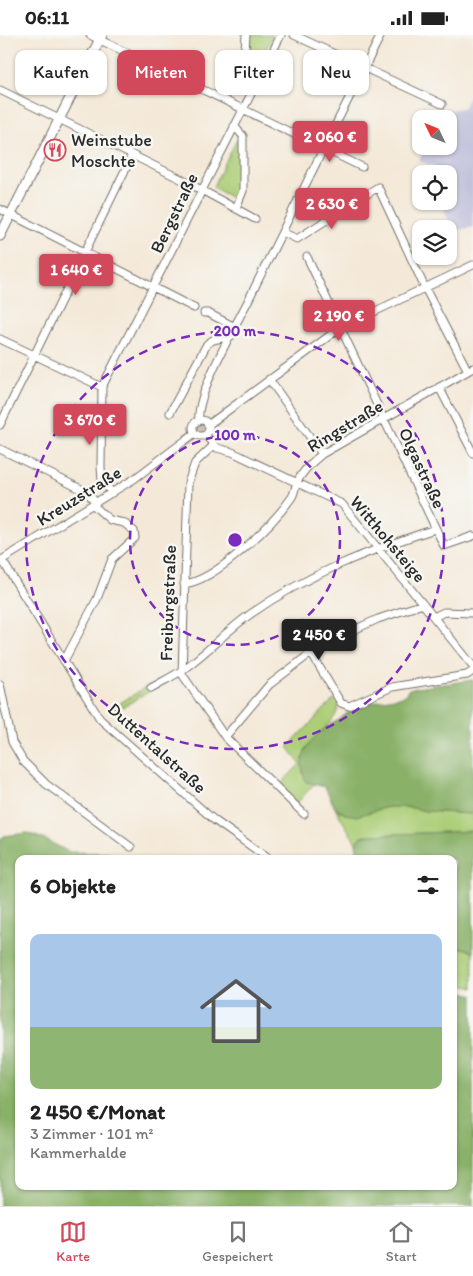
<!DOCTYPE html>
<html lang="de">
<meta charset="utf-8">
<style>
:root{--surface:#fff;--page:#f6f6f6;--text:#222;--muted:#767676;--line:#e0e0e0;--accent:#d1495b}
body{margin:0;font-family:Itim,sans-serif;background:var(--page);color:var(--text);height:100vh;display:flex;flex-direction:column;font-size:19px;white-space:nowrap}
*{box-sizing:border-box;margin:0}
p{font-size:16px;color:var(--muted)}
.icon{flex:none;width:28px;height:28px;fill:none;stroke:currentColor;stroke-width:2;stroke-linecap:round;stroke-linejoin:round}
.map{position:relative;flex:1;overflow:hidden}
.sheet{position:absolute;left:15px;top:820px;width:442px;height:335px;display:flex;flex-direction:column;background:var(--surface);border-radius:10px;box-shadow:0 1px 4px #0004}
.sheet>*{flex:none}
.guide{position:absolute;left:15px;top:15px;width:444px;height:45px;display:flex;gap:10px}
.needle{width:32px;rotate:313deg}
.fabs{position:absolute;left:412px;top:75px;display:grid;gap:10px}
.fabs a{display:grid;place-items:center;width:45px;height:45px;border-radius:10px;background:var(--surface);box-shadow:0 1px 4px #0004;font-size:25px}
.price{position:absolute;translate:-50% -42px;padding:0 11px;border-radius:5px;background:var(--accent);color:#fff;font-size:16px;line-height:32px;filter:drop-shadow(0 1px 2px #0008)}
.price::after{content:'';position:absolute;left:50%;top:30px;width:15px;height:11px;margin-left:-8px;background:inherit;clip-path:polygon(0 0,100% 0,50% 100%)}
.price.selected{background:#222;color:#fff}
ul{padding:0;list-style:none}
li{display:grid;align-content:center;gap:10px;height:265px;padding:0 15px}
li span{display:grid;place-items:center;height:155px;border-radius:10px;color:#555}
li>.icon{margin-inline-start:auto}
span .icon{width:90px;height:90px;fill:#fffc;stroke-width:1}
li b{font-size:21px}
h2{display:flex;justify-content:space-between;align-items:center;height:60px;padding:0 15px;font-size:21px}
.tag{padding:0 18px;border-radius:10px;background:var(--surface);box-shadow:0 1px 4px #0004;font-size:18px;line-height:45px}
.tag.selected{background:var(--accent);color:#fff}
.status{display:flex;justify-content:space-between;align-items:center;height:35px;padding:0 25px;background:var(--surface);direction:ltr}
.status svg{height:14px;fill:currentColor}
.tabs{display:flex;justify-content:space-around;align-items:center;height:70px;border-top:1px solid var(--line);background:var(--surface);font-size:14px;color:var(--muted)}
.tabs a{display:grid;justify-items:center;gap:2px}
.tabs .selected{color:var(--accent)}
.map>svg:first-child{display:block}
.industrial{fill:#c2c2dc}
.green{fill:#acce77;stroke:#6c7c51}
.forest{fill:#89b168;stroke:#5a6e4a}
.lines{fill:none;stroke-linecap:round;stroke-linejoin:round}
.primary-tunnel{stroke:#ccc3b5;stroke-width:11;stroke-dasharray:11 5.5;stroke-linecap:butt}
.minor-casing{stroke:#716e68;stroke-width:9}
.tertiary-casing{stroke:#716e68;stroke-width:11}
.minor{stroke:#fff;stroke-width:7}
.tertiary{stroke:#fff;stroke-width:9}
.ring{fill:none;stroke:#7b2cbf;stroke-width:2.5;stroke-dasharray:9 6}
.labels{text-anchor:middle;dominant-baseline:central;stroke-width:5;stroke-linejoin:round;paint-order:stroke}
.poi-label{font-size:18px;fill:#2b2b2b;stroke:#f6f6f2;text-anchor:start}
.street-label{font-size:18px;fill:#2b2b2b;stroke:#f6f6f2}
.centre{fill:#7b2cbf;stroke:#f6f6f2;stroke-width:2.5}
.ring-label{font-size:15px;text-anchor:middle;font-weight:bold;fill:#7b2cbf;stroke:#f6f6f2;stroke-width:5;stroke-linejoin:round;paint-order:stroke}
</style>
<div class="status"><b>06:11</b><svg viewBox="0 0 49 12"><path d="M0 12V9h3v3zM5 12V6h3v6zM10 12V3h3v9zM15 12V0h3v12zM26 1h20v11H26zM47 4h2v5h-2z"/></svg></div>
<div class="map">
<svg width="473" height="1171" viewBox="0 0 473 1171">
<rect width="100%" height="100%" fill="#f6f6f2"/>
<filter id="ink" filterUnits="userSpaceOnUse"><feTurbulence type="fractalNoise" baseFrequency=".02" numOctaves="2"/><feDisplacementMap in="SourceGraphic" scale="10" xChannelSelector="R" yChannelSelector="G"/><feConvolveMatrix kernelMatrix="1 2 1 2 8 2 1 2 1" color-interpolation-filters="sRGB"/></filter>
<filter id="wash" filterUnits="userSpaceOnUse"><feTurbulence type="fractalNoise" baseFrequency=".0096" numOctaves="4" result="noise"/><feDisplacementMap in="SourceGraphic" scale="20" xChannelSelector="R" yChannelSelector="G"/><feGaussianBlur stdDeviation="1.12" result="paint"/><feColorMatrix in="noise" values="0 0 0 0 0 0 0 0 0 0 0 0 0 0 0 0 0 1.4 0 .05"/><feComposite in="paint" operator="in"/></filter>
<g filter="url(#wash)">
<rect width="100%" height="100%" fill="#f4e9d8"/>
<path class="industrial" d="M 473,54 L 473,192 L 454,196 L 440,166 L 449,166 L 449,139 L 437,139 L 439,132 L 419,126 L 425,111 L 449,111 L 449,84 L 436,84 L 439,76 L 463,73 Z"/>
<path class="green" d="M 249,0 L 273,0 L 250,45 L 247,44 Z
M 236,106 L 239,107 L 238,143 L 235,165 L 213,152 Z
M 149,650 L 152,655 L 140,662 L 137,660 L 138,663 L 123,672 L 120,668 Z
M 334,664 L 339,669 C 335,702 283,702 314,749 L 296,769 L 279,751 L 300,729 L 288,712 Z
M 388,772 L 408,772 L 426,776 L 470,779 L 473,777 L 473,796 L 370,800 L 361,802 L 356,808 L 335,773 L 345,779 Z
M 454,912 L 467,914 L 473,918 L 473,953 L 454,947 Z"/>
<path class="forest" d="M 473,645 L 473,777 L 470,779 L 426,776 L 408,772 L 388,772 L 357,781 L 345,779 L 335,773 L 325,752 L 306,747 C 293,718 314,699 337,686 C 345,681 350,674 360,671 C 375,665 390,665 405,660 L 409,654 Z
M 473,796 L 473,918 L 467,914 L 454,912 L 454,824 L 358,824 L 356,808 L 361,802 L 370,800 Z
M 27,798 L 44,804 L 69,817 L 108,818 L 125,824 L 19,824 L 19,1151 L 454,1151 L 454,954 L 473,960 L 473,1171 L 0,1171 L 0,806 L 4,801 Z"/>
</g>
<g filter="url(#ink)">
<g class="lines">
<path class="primary-tunnel" d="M 186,405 L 216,384"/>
<g class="minor-casing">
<path id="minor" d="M 90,0 L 362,132
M 246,0 L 243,45 L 254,53
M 294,0 L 442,69
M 0,55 L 185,146 L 255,184
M 234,91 L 243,101 L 243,156 L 236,173
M 0,174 L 194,273
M 282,197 L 297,204 L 378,152 L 425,253 L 468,336
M 307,222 L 444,511 L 473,501
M 204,278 L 208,278 L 235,292
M 0,304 L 102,352
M 269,344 L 322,419
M 439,352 L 473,418
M 170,378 L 207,309 L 213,305 L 231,301
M193 393a8 8 0 1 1 16 0a8 8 0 1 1-16 0Z
M 199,386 C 195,360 236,290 249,264 C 292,176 336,88 381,0
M 0,390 L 132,121
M 208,390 L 340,293 L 473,230
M 205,400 L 217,413 L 232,417 L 342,469 L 473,631
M 214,410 L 195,428 L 188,448 L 182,639 L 225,702 L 304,779
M 0,414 L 87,457 L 96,468
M 112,458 L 102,445 L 101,432 L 102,352 L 281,0
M 2,525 L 100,684 L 214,785 L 269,824
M 0,526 L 134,444 L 195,398
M 184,549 C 216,546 274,488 292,462 C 295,457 295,452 297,447 C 303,435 312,427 322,419 L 473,333
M 434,582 L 444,577 L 473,578
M 311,618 L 341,668 L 349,671 L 392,652 L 467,640 L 473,636
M 64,626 L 97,564 L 112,524 L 135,503 L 134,496 L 124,488 L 110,485 L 93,470
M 0,649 L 12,707 L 23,726 L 46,749 L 131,812
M 151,653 C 161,647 172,642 181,636 C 206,619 227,595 252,578 C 308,539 370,515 435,494
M 225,702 L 269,650 L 311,618 L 336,603 L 378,584 L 423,569"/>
</g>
<g class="tertiary-casing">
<path id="tertiary" d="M 0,201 L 102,0"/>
</g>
<use href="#minor" class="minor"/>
<use href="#tertiary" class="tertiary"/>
</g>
</g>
<g class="ring">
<circle cx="235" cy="505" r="105"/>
<circle cx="235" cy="505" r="209"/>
</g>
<defs>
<g id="restaurant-ring" transform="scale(1.125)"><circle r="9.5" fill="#f6f6f2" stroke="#d1495b" stroke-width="1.5"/><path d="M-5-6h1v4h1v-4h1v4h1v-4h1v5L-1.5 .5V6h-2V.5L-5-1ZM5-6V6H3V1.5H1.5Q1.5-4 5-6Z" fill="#d1495b"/></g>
</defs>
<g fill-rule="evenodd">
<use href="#restaurant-ring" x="55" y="115"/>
</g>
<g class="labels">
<g class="poi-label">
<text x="71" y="105">Weinstube<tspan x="71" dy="21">Moschte</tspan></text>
</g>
<g class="street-label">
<text transform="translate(174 178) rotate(-64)">Bergstraße</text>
<text transform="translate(345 391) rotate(-31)">Ringstraße</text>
<text transform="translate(422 433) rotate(65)">Olgastraße</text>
<text transform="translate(79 461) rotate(-32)">Kreuzstraße</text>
<text transform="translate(388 504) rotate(50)">Witthohsteige</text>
<text transform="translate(168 568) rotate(-88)">Freiburgstraße</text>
<text transform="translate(157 713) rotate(42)">Duttentalstraße</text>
</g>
</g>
<circle cx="235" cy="505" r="8" class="centre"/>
<g class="ring-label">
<text x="235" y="301">200 m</text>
<text x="235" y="405">100 m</text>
</g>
</svg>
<div class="fabs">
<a><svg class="needle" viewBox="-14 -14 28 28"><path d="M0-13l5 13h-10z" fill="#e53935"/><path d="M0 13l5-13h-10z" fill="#767676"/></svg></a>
<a><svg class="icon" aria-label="locate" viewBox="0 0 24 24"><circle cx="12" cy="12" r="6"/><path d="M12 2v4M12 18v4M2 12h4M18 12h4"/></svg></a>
<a><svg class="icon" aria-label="layers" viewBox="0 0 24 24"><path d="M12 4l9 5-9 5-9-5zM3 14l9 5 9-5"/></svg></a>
</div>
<b class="price" style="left:330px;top:128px">2 060 €</b>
<b class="price" style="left:332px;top:195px">2 630 €</b>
<b class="price" style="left:76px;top:261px">1 640 €</b>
<b class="price" style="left:339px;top:307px">2 190 €</b>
<b class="price" style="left:90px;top:411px">3 670 €</b>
<b class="price selected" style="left:319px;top:626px">2 450 €</b>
<div class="guide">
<a class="tag">Kaufen</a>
<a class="tag selected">Mieten</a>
<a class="tag">Filter</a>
<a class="tag">Neu</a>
</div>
<section class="sheet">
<h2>6 Objekte<svg class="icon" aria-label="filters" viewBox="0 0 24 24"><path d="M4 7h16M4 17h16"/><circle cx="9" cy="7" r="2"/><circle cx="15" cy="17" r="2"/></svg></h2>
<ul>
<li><span style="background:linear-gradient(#a9c7e8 60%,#8fb573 0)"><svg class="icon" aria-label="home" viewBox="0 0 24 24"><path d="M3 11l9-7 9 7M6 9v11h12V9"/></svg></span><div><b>2 450 €/Monat</b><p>3 Zimmer · 101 m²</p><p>Kammerhalde</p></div></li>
</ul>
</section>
</div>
<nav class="tabs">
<a class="selected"><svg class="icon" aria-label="map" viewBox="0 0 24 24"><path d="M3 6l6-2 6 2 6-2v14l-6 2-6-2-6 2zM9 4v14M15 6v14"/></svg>Karte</a>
<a><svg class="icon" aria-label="saved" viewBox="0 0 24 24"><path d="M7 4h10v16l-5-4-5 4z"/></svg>Gespeichert</a>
<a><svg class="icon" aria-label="home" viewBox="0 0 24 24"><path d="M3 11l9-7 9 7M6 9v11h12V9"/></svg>Start</a>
</nav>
